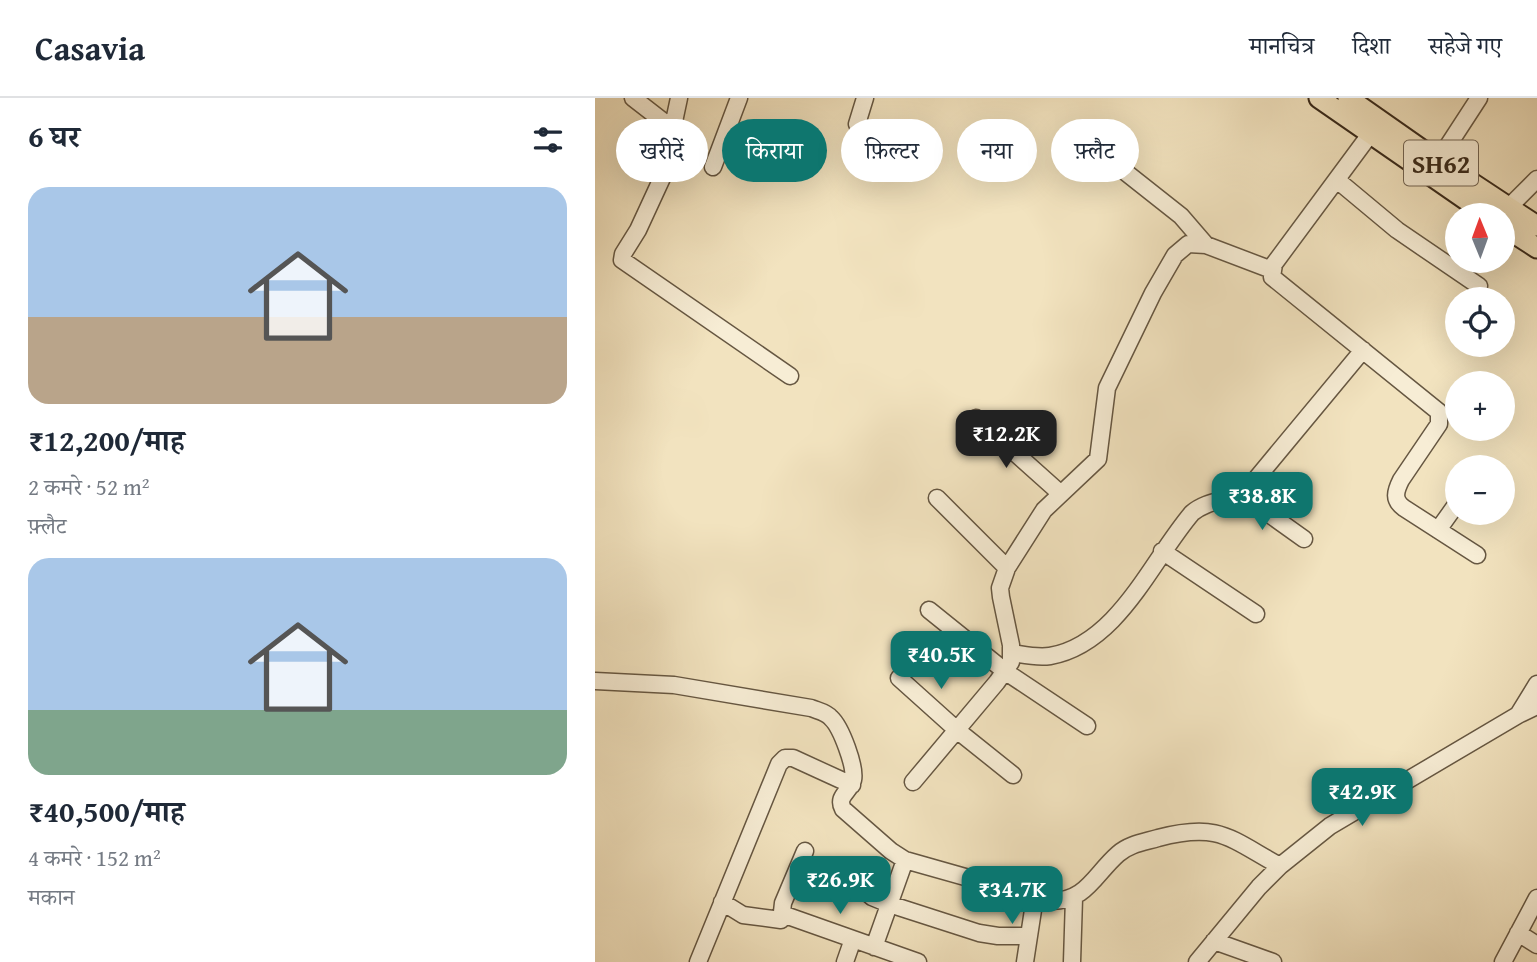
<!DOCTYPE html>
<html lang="hi">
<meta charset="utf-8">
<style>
:root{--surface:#fff;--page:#f6f6f7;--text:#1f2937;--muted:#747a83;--line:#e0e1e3;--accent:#0f766e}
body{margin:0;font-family:"Gentium Book Plus","Noto Serif Devanagari",serif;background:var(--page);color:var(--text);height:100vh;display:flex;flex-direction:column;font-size:26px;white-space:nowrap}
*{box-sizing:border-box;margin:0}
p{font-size:23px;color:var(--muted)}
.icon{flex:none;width:38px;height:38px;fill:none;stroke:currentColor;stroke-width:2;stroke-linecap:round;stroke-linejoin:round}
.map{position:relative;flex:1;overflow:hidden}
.sheet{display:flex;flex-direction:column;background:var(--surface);width:595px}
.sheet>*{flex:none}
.hud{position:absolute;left:21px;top:21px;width:665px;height:63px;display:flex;gap:14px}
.needle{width:46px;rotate:359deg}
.buttons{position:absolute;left:850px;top:105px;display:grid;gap:14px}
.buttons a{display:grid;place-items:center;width:70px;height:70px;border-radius:50%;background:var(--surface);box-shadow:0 7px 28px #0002;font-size:35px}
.price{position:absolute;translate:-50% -60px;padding:0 16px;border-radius:14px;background:var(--accent);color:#fff;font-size:23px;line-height:46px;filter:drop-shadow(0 2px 4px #0008)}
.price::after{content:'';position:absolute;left:50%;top:42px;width:21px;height:16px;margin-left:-10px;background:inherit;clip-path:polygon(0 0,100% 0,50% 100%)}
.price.selected{background:#222;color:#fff}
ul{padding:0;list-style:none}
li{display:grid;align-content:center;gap:14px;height:371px;padding:0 28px}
li span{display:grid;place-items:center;height:217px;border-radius:21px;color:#555}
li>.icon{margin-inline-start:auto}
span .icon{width:126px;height:126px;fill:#fffc;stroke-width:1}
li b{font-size:30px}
h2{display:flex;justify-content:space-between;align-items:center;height:84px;padding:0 28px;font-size:30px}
.pill{padding:0 24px;border-radius:32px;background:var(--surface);box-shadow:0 7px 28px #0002;font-size:24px;line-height:63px}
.pill.selected{background:var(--accent);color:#fff}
header{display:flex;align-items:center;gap:42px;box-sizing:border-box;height:98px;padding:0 35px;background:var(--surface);border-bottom:2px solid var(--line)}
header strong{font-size:33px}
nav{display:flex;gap:38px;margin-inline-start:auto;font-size:24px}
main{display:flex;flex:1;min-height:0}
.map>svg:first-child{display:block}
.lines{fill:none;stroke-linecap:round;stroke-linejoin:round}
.minor-casing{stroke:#665742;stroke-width:19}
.major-casing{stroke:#372819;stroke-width:23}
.minor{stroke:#f7edd5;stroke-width:16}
.major{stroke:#f2e3bf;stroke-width:19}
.labels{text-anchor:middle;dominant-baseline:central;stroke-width:5;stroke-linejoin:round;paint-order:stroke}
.shield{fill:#f7edd5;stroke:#716351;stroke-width:2}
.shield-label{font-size:26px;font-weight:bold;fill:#372819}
</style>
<header>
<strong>Casavia</strong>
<nav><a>मानचित्र</a><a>दिशा</a><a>सहेजे गए</a></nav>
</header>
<main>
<section class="sheet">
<h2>6 घर<svg class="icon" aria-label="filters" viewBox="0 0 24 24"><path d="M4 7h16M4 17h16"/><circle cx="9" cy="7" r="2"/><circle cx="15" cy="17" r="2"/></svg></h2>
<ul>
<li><span style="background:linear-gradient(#a9c7e8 60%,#b9a48a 0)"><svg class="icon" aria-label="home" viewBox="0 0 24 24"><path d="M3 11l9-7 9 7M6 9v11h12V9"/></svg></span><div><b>₹12,200/माह</b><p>2 कमरे · 52 m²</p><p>फ़्लैट</p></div></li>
<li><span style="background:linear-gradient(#a9c7e8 70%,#7fa58c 0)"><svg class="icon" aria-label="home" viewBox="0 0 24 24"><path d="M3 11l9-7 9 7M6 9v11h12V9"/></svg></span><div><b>₹40,500/माह</b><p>4 कमरे · 152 m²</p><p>मकान</p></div></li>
</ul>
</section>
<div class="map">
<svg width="942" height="864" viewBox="0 0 942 864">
<rect width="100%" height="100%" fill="#f2e3bf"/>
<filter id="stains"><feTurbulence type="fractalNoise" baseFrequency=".00286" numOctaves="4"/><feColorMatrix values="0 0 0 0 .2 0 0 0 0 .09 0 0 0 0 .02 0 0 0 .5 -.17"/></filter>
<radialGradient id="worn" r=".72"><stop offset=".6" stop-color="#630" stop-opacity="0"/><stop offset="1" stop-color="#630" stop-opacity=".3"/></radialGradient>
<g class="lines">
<g class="minor-casing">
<path id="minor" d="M 38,0 L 78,31
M 84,0 L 67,80 L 43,132 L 28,156 L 27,162 L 195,278
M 270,0 L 262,26 L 264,30 L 278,37
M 776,35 L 679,166 L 677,179 L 844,314 L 844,326 L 806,382 C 800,394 798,402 809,410 L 882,457
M 508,54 L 524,69 L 586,118 L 611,147
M 843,63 L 884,0
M 118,69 L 144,0
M 742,82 L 802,132 L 884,188
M 914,109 L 942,81
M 381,320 L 466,396
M 646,396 L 709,441
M 342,400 L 412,470
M 843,432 L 863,404
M 567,453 L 661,516
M 334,512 L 411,574 L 492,628
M 417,555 C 430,557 442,560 455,558 C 523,546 556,463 597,415 C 612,402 634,403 651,393 L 768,252
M 304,580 L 363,633 L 418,677
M 0,583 L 79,587 L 216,610 C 223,613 231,614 236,620 C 246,629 261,669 258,682 C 255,694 241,698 248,711 L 296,753 L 310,762 L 455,803 C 491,804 499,777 523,756 C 534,746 550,744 563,740 C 624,724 634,740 685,768
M 923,617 L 942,586
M 318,684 L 402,584 L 416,564 L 416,547 L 406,499 L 405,490 L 412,470 L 449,412 L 503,361 L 512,290 L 558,195 L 580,157 L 593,146 L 611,147 L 677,172
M 210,753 L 188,805 L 187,814 L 190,817 L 323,864
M 249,775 L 277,799 L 294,806 L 384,835 L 403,838 L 434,838
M 127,804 L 148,817 L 186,822
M 923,835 L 942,847
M 619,843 L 678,864
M 279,849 L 310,762
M 103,864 L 184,666 L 190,660 L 198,660 L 257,687
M 250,864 L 258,841
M 430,864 L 440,799
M 477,864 L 479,800
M 602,864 L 664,789 L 685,768 L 735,728 L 923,617 L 942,608
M 908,864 L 942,800"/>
</g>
<g class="major-casing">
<path id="major" d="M 724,0 L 893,117
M 753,0 L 830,54 L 942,128
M 908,128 L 942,150"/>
</g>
<use href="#minor" class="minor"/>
<use href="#major" class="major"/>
</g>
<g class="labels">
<rect class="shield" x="809" y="42.5" width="74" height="45" rx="5"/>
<g class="shield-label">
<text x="846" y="65">SH62</text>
</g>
</g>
<rect width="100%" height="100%" filter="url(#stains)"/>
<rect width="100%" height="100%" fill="url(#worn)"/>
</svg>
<div class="buttons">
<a><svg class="needle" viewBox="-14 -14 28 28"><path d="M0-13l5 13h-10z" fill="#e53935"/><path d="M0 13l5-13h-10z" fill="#747a83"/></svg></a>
<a><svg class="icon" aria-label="locate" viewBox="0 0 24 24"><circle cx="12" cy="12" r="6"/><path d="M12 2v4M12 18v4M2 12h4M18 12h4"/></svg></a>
<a>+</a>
<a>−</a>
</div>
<b class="price selected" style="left:411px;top:372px">₹12.2K</b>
<b class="price" style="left:667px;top:434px">₹38.8K</b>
<b class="price" style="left:346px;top:593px">₹40.5K</b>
<b class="price" style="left:767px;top:730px">₹42.9K</b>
<b class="price" style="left:245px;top:818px">₹26.9K</b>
<b class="price" style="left:417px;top:828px">₹34.7K</b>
<div class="hud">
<a class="pill">खरीदें</a>
<a class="pill selected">किराया</a>
<a class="pill">फ़िल्टर</a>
<a class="pill">नया</a>
<a class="pill">फ़्लैट</a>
</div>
</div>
</main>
